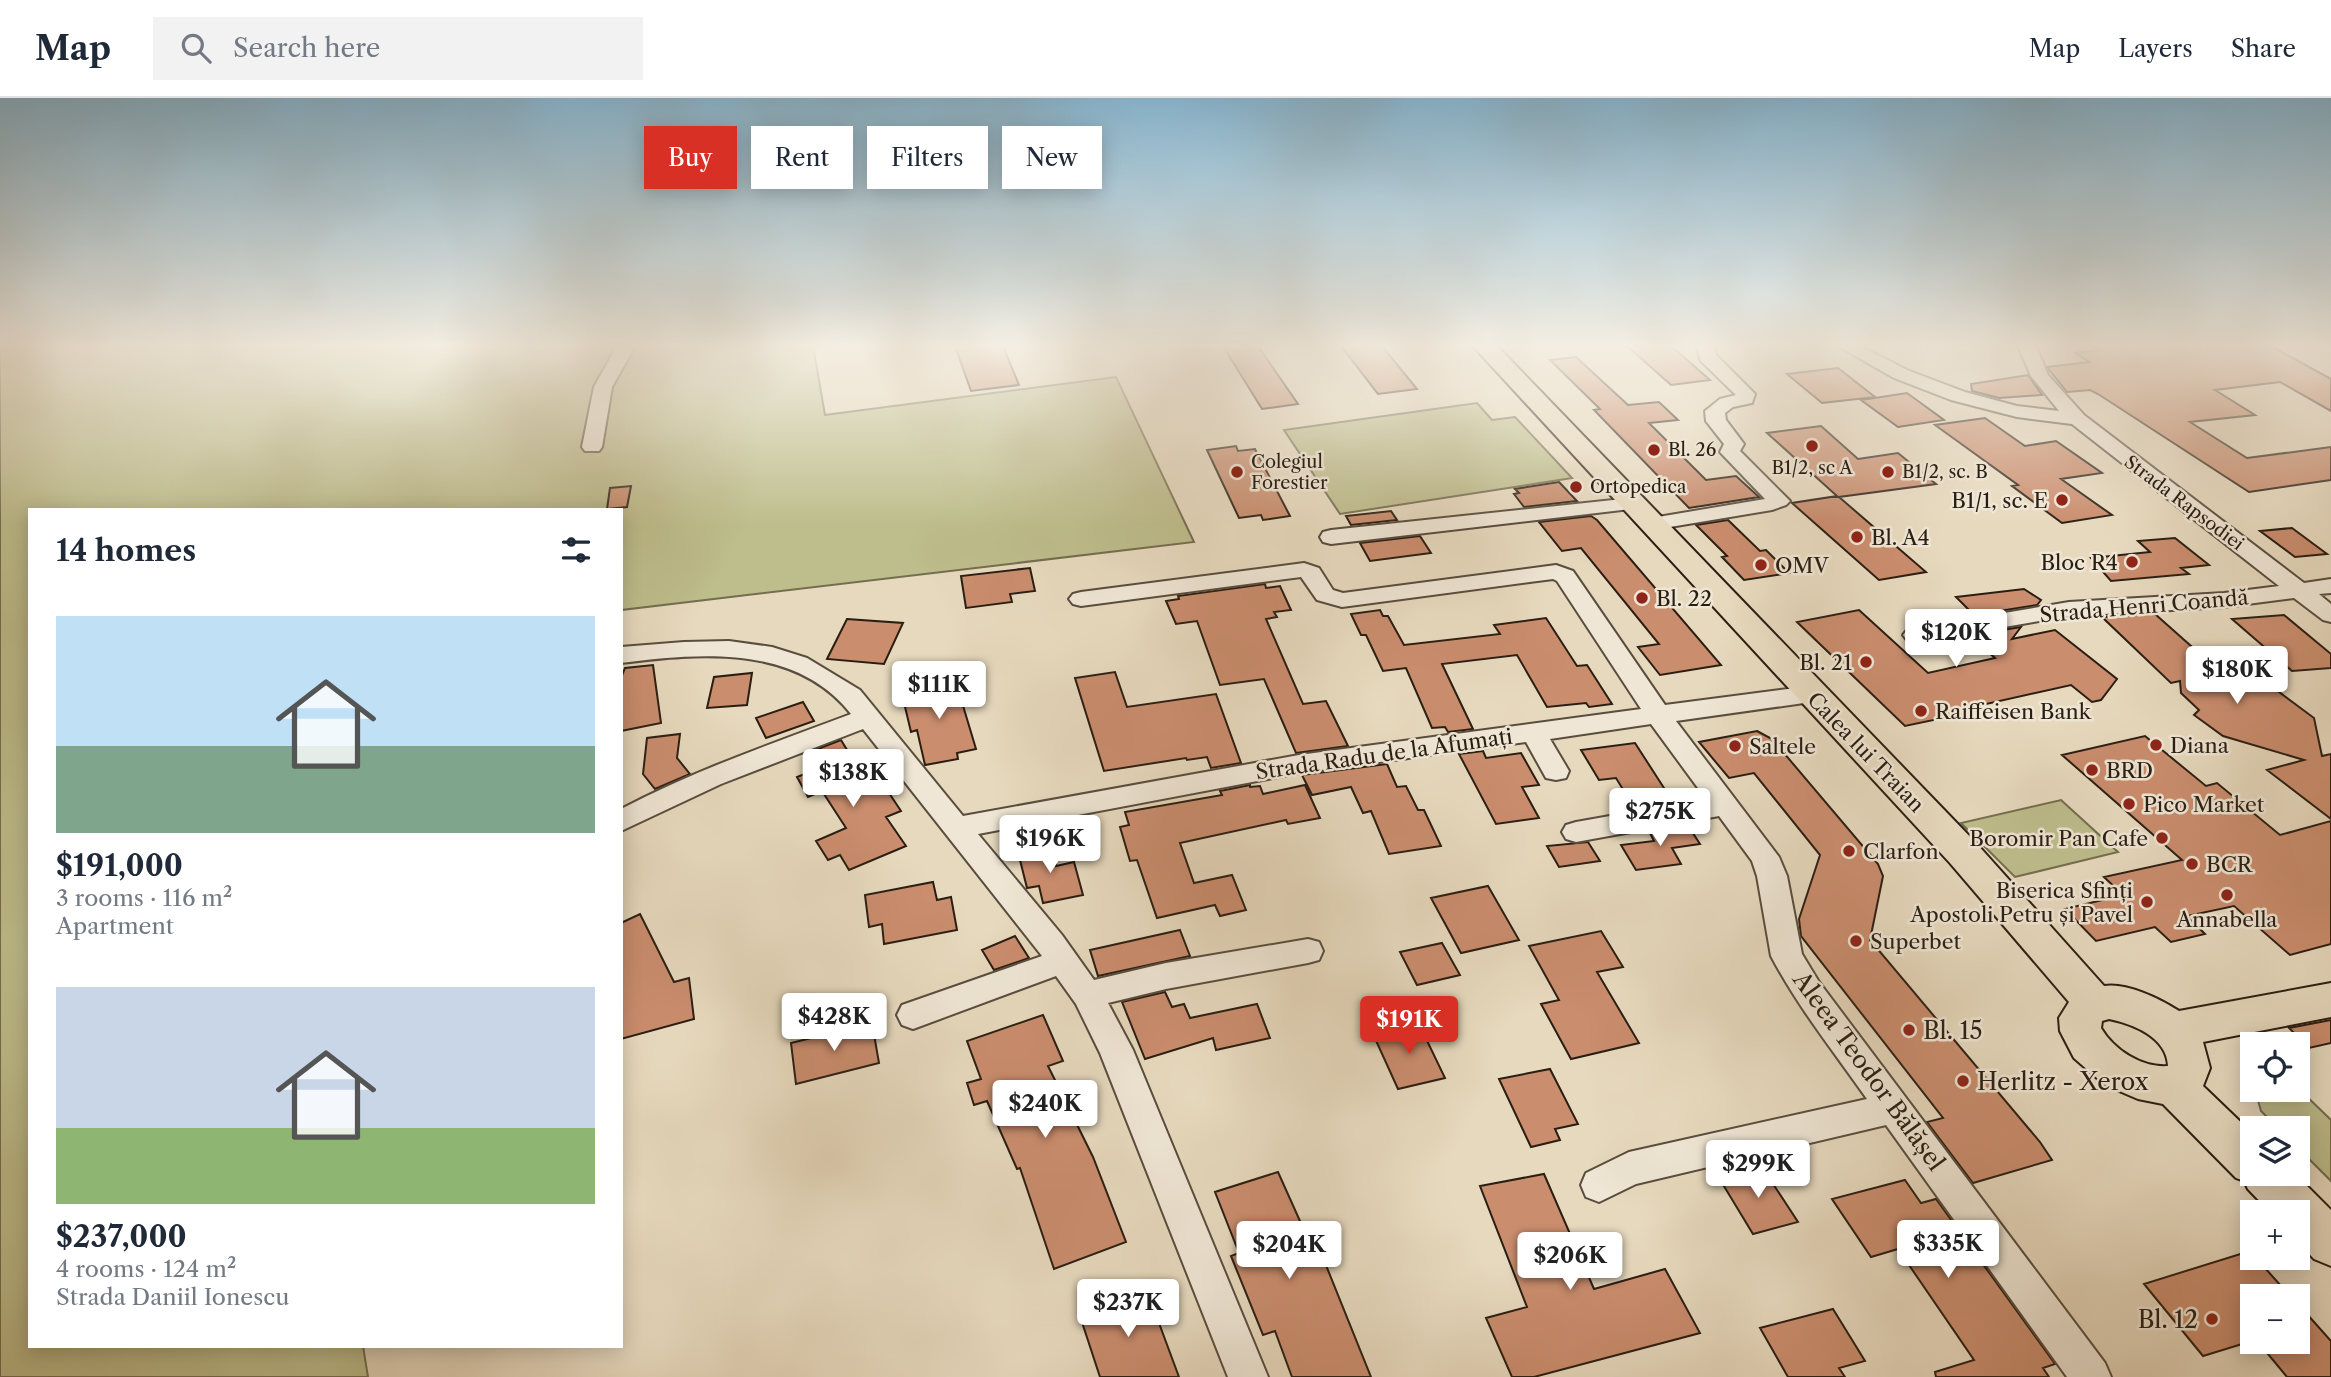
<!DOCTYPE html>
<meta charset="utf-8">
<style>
:root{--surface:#fff;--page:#f2f2f3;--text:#1f2937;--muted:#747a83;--line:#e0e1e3;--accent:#d93025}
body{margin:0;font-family:"Libre Caslon Text",serif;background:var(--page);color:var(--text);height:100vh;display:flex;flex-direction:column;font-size:26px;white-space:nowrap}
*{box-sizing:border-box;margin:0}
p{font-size:23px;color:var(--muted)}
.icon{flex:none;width:38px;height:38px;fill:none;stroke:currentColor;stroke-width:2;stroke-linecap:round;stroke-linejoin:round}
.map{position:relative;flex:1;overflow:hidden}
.details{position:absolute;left:28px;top:410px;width:595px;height:840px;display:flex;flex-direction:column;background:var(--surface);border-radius:0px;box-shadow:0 4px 18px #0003}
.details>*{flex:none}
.hud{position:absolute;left:644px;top:28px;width:665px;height:63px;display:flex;gap:14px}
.buttons{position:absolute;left:2240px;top:934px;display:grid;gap:14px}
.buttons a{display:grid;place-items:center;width:70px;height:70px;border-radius:0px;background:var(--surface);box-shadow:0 4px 18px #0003;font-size:35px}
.price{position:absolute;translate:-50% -60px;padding:0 16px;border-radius:7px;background:#fff;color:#222;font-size:23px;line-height:46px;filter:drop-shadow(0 2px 4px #0008)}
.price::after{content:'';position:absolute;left:50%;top:42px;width:21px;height:16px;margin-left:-10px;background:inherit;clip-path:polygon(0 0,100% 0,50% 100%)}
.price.current{background:var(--accent);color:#fff}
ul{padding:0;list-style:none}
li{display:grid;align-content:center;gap:14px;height:371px;padding:0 28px}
li span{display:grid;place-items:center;height:217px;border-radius:0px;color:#555}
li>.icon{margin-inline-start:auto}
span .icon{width:126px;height:126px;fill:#fffc;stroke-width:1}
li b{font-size:30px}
h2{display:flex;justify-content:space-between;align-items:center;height:84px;padding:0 28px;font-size:30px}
.tag{padding:0 24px;border-radius:0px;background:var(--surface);box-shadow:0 4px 18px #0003;font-size:24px;line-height:63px}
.tag.current{background:var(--accent);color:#fff}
header{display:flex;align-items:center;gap:42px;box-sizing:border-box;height:98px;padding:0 35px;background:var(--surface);border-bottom:2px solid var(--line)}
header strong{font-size:33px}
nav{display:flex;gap:38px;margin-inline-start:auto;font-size:24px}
.search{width:490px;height:63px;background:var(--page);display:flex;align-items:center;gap:18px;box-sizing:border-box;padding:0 24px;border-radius:0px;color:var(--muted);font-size:26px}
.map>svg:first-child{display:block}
.green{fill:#bebd8c;stroke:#746e50;stroke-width:2}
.building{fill:#ca8d6e;stroke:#2a1e13;stroke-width:2}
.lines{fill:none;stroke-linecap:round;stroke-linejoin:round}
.minor-casing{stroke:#594d3e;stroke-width:4}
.major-casing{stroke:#2a1e13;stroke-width:4}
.minor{fill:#efe6d5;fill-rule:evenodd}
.major{fill:#e7d9be;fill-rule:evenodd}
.poi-dot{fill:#8f2418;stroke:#efe6d5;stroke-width:2.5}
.labels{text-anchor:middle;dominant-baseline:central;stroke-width:5;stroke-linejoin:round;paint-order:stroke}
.far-poi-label{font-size:18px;fill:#2a1e13;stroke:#efe6d5;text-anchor:start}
.far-street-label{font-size:18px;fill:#2a1e13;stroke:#efe6d5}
.poi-label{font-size:21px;fill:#2a1e13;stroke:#efe6d5;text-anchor:start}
.street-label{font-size:21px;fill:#2a1e13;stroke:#efe6d5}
.near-poi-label{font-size:24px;fill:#2a1e13;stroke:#efe6d5;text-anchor:start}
.near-street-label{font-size:24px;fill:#2a1e13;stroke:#efe6d5}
</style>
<header>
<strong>Map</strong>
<div class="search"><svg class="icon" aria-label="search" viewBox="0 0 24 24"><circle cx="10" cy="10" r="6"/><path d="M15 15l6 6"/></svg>Search here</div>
<nav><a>Map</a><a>Layers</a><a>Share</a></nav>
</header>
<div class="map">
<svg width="2331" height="1279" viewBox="0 0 2331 1279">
<rect width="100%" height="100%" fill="#e7d9be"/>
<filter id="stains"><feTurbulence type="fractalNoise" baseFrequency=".00286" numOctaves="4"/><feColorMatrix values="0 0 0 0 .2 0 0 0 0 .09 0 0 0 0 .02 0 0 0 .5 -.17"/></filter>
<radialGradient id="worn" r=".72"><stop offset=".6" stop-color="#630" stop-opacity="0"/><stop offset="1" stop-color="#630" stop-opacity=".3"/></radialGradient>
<path class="green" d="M 0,248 L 813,248 L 825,317 L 1116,279 L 1194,444 L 621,512 L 621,411 L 30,411 L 30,1248 L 363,1248 L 368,1279 L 0,1279 Z
M 1477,305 L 1492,322 L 1515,319 L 1572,380 L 1340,416 L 1284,332 Z
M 2061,702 L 2118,754 L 2015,779 L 1961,725 Z
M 2298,990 L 2331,1022 L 2331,1083 L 2298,1050 L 2298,1031 L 2279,1031 L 2261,1013 L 2255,992 L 2298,992 Z"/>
<path class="building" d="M 955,248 L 1003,248 L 1019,287 L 971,293 Z
M 1223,248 L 1258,248 L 1298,306 L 1262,311 Z
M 1341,248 L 1382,248 L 1417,291 L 1378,296 Z
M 1627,248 L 1671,248 L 1710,282 L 1671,287 Z
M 2092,248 L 2271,248 L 2331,281 L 2331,313 L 2280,284 L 2215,292 L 2255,317 L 2190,324 L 2247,360 L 2331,349 L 2331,382 L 2249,394 L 2098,296 L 2090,292 L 2067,294 L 2047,269 L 2089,264 L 2075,255 L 2099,252 Z
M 1576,259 L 1628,307 L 1659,304 L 1678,322 L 1649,325 L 1706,382 L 1736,378 L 1759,399 L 1689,410 L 1594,312 L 1600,311 L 1550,262 Z
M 1838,270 L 1875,299 L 1822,305 L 1787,276 Z
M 2028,277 L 2042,297 L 1999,300 L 1972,293 L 1971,286 Z
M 1907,295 L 1944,322 L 1898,329 L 1861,302 Z
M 1985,320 L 2025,348 L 2056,343 L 2102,375 L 2061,381 L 2112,417 L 2062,425 L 2012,388 L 2018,387 L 1935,327 Z
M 1821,328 L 1858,361 L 1898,355 L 1936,386 L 1839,399 L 1926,474 L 1879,482 L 1792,405 L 1837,398 L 1767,335 Z
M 1236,348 L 1238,353 L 1255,351 L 1290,418 L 1263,422 L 1261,417 L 1239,420 L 1207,352 Z
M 1559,384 L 1577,403 L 1524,409 L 1514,396 L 1519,395 L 1515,391 Z
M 631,388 L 627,409 L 607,411 L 610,390 Z
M 1391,413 L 1397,422 L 1351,427 L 1346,418 Z
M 1591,418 L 1597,422 L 1721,567 L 1660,577 L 1638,549 L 1659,546 L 1581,450 L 1562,453 L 1539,424 Z
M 1728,422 L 1760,453 L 1766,452 L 1789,475 L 1744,482 L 1722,459 L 1727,458 L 1696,427 Z
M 2292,430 L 2327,456 L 2295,459 L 2260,433 Z
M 1420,438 L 1431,455 L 1370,463 L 1360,445 Z
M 2175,440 L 2209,467 L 2181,470 L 2189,476 L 2111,483 L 2091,460 L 2150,454 L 2138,443 Z
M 1030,470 L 1035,493 L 1010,496 L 1012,504 L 966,510 L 961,478 Z
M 1265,486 L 1266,490 L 1280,488 L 1291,512 L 1274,514 L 1277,519 L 1266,521 L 1303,606 L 1326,603 L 1348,648 L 1296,655 L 1264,581 L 1220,587 L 1197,523 L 1176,526 L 1166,503 L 1179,501 L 1178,498 Z
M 2024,491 L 2041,502 L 2037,507 L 1974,517 L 1956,499 Z
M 1380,512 L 1383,518 L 1388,518 L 1404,547 L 1500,536 L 1494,527 L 1546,520 L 1577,568 L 1587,567 L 1612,606 L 1589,609 L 1586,605 L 1547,609 L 1517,557 L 1442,566 L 1473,631 L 1448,634 L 1445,629 L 1432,630 L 1406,570 L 1383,573 L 1366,537 L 1361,537 L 1351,516 Z
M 1859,512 L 1928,575 L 1995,560 L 1981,548 L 2000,544 L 1990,534 L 2021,529 L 2012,541 L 2055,532 L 2117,581 L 2101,602 L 2092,604 L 2071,587 L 1968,610 L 1972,614 L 1905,628 L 1797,524 Z
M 2155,516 L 2217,571 L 2271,588 L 2314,620 L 2322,658 L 2331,656 L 2331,721 L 2267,672 L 2304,662 L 2223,638 L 2194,617 L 2199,612 L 2181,595 L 2180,583 L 2171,585 L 2102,519 Z
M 2284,517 L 2331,556 L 2331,570 L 2292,573 L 2232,521 Z
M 847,521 L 903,525 L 884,566 L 827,561 Z
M 653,567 L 661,625 L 621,633 L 621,580 L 625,570 Z
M 1115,574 L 1127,609 L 1216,596 L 1241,665 L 1211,670 L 1207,659 L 1187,662 L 1186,660 L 1104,673 L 1075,580 Z
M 752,575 L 747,607 L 707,610 L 714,579 Z
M 955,581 L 976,651 L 957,655 L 958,661 L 925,667 L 917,632 L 911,634 L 901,592 Z
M 803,604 L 814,623 L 766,640 L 756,620 Z
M 1757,633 L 1772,641 L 1878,766 L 1883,778 L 1870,842 L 2040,1044 L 2052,1062 L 1973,1085 L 1927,1024 L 1943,1020 L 1801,838 L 1799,821 L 1820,757 L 1754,675 L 1729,680 L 1699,644 Z
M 680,636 L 677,660 L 690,676 L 655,691 L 643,676 L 647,640 Z
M 2145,638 L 2206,688 L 2217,685 L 2280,737 L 2331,723 L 2331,846 L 2290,857 L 2234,808 L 2187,818 L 2205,836 L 2171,844 L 2155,829 L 2096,843 L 2065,811 L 2123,797 L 2104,779 L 2182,762 L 2062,657 Z
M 841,642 L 869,688 L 881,683 L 901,713 L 886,719 L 906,748 L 849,772 L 840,757 L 828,762 L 816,743 L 846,730 L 822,693 L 808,699 L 797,679 L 825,668 L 815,652 Z
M 1635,645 L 1673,704 L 1635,711 L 1616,680 L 1599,682 L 1581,652 Z
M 1483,653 L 1486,660 L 1521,655 L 1539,687 L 1522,689 L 1539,720 L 1496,726 L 1459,656 Z
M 1387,666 L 1397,689 L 1406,688 L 1418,712 L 1424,712 L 1441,748 L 1389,756 L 1371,713 L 1363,715 L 1351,689 L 1312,697 L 1302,677 Z
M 1250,687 L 1250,689 L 1260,688 L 1263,696 L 1305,687 L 1320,720 L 1288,726 L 1286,722 L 1180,745 L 1194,785 L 1232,777 L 1246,812 L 1220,818 L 1215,807 L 1157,820 L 1137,762 L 1130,763 L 1120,729 L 1129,727 L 1125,714 L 1222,697 L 1220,693 Z
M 1687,726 L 1700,746 L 1672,750 L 1681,766 L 1636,772 L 1621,747 L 1654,743 L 1649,733 Z
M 1588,744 L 1600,763 L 1559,769 L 1547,748 Z
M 1051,747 L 1056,768 L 1074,764 L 1083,797 L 1043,805 L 1039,788 L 1027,790 L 1018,754 Z
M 933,784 L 937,802 L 951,799 L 957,832 L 884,846 L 882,826 L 869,829 L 865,797 Z
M 1488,788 L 1519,842 L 1461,855 L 1431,800 Z
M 640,816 L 674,884 L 689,880 L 694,921 L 621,941 L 621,825 Z
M 1180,832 L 1190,858 L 1098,878 L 1090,852 Z
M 1601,833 L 1623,869 L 1597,874 L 1639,945 L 1571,961 L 1541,906 L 1559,902 L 1529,848 Z
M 1015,838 L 1029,860 L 994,872 L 982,852 Z
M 1442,845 L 1460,877 L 1417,887 L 1400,854 Z
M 1165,894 L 1172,909 L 1184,906 L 1190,920 L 1257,906 L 1270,940 L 1216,952 L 1213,940 L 1145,961 L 1122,904 Z
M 1043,917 L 1063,963 L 1048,968 L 1093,1059 L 1126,1144 L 1054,1171 L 1020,1070 L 1017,1071 L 987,1003 L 974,1007 L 967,985 L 981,981 L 967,943 Z
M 2331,922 L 2331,945 L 2309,950 L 2289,930 Z
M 872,925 L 879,965 L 796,986 L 791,945 Z
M 1419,926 L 1445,980 L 1398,991 L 1373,936 Z
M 1550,971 L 1578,1026 L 1555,1031 L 1560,1042 L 1531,1049 L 1499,981 Z
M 1762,1069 L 1798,1124 L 1753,1136 L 1719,1080 Z
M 1278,1074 L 1304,1132 L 1311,1130 L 1371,1279 L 1292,1279 L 1275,1233 L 1263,1237 L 1231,1158 L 1239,1155 L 1215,1094 Z
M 1544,1076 L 1594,1191 L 1665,1171 L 1700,1235 L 1534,1279 L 1512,1279 L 1486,1220 L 1527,1209 L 1480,1088 Z
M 1905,1082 L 1921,1105 L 1936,1101 L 2055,1266 L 2043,1270 L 2049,1279 L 1936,1279 L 1935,1274 L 1974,1262 L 1898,1151 L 1871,1159 L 1832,1101 Z
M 2250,1153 L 2252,1160 L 2256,1160 L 2291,1199 L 2252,1199 L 2252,1243 L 2203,1258 L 2144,1186 Z
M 1146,1190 L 1179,1279 L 1100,1279 L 1079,1215 Z
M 2298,1206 L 2331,1243 L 2331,1279 L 2287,1279 L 2258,1244 L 2298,1244 Z
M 1833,1211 L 1865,1263 L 1839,1270 L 1845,1279 L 1788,1279 L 1760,1230 Z"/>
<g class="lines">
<g class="minor-casing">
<path id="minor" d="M 617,248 L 635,248 L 612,289 L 602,349 L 599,353 L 585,353 L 582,349 L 594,289 Z
M 1696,248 L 1714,248 L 1716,257 L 1755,296 L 1752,305 L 1733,309 L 1725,315 L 1726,322 L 1744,346 L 1740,353 L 1790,403 L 1786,407 L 1772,412 L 1652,432 L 1644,431 L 1641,426 L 1644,421 L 1652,420 L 1765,401 L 1720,354 L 1724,346 L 1706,323 L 1705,313 L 1720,301 L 1736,297 L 1701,263 Z
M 1838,248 L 1860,248 L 1907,272 L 1965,294 L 2017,308 L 2059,313 L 2031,278 L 2018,248 L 2036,248 L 2048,277 L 2084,317 L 2304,485 L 2331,481 L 2331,495 L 2319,496 L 2331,506 L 2331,524 L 2323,522 L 2294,500 L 2224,509 L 2069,518 L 1915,544 L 1907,542 L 1903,537 L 1907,532 L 1915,530 L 2069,504 L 2224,495 L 2279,488 L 2072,326 L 2017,319 L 1951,302 L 1894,280 Z
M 1632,400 L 1639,402 L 1643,406 L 1639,410 L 1331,446 L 1323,444 L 1320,439 L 1323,434 L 1331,432 Z
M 1304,465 L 1319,470 L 1333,492 L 1343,495 L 1556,467 L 1573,473 L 1665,607 L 1811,588 L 1820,590 L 1824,596 L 1820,602 L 1811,604 L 1676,623 L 1779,759 L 1787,778 L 1802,856 L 1819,884 L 2105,1265 L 2111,1279 L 2067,1279 L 1886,1027 L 1636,1086 L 1599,1104 L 1586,1099 L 1581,1087 L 1586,1075 L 1629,1054 L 1867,1001 C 1834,954 1798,909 1771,858 L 1757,778 L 1752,763 L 1719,718 L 1576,744 L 1566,741 L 1562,734 L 1566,727 L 1576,724 L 1706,701 L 1651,626 L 1550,641 L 1569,673 L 1566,680 L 1556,682 L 1546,680 L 1526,644 L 1299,675 L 978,736 L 1062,837 L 1094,882 L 1166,865 L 1308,841 L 1319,844 L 1323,853 L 1319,862 L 1308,865 L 1166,891 L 1108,905 L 1133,952 L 1268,1279 L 1228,1279 L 1100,955 L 1076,906 L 1056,878 L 913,931 L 902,927 L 897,917 L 902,907 L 1042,858 L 863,631 L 721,686 L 621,733 L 621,711 C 695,672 774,645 851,616 C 796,546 700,555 621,565 L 621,549 L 684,544 L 729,543 L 772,549 L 807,560 L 860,592 L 963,718 L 1299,657 L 1641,611 L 1557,483 L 1553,481 L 1342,509 L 1317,502 L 1301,479 L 1081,508 L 1073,506 L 1069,501 L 1073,496 L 1081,494 Z"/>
</g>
<g class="major-casing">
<path id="major" d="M 1473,248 L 1497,248 L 1976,745 L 2104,888 C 2126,884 2161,901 2179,913 L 2331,885 L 2331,919 L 2203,944 L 2210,970 L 2203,988 L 2252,1035 L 2252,1076 L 2295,1076 L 2331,1112 L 2331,1168 L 2314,1161 L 2298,1144 L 2298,1115 L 2271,1115 L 2248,1091 L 2244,1083 L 2236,1080 L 2163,1006 L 2138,1001 L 2105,987 L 2074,960 L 2060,933 L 2059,920 L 2069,904 L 1950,765 ZM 2109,921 C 2133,926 2167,939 2168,968 C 2142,970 2114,952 2101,930 L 2102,923 Z"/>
</g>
<use href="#minor" class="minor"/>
<use href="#major" class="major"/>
</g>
<linearGradient id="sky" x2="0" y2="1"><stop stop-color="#87b6d1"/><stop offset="0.58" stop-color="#f4eee2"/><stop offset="1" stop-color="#f4eee2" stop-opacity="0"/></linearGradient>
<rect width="2331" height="427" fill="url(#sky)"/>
<g class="poi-dot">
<circle cx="1812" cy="348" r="7"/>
<circle cx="1654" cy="352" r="7"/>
<circle cx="1237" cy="374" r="7"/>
<circle cx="1888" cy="374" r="7"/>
<circle cx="1576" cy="389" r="7"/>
<circle cx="2062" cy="402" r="7"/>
<circle cx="1857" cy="439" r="7"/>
<circle cx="2132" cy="464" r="7"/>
<circle cx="1761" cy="467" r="7"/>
<circle cx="1642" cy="500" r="7"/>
<circle cx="1866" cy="564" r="7"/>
<circle cx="1921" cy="613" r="7"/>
<circle cx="2156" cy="647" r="7"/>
<circle cx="1735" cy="648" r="7"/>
<circle cx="2092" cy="672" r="7"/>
<circle cx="2129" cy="706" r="7"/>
<circle cx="2162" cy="740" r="7"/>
<circle cx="1849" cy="753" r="7"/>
<circle cx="2192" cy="766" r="7"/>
<circle cx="2227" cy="797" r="7"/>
<circle cx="2147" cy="804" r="7"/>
<circle cx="1856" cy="843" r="7"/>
<circle cx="1909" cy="932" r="7"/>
<circle cx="1963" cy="983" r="7"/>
<circle cx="2212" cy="1221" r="7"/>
</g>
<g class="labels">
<g class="far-poi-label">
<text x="1668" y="352">Bl. 26</text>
<text x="1251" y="364">Colegiul<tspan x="1251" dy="21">Forestier</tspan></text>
<text x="1812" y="370" text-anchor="middle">B1/2, sc A</text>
<text x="1902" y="374">B1/2, sc. B</text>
<text x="1590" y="389">Ortopedica</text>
</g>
<g class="far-street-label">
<text transform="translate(2184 405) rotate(37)">Strada Rapsodiei</text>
</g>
<g class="poi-label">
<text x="2048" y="402" text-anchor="end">B1/1, sc. E</text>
<text x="1871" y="439">Bl. A4</text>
<text x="2118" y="464" text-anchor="end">Bloc R4</text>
<text x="1775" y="467">OMV</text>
<text x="1656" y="500">Bl. 22</text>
<text x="1852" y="564" text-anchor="end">Bl. 21</text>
<text x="1935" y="613">Raiffeisen Bank</text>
<text x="2170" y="647">Diana</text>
<text x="1749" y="648">Saltele</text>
<text x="2106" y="672">BRD</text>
<text x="2143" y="706">Pico Market</text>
<text x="2148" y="740" text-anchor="end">Boromir Pan Cafe</text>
<text x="1863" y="753">Clarfon</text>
<text x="2206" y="766">BCR</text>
<text x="2133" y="792" text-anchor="end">Biserica Sfinți<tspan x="2133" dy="24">Apostoli Petru și Pavel</tspan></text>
<text x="2227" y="821" text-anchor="middle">Annabella</text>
<text x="1870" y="843">Superbet</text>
</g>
<g class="street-label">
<text transform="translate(2144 508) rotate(-5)">Strada Henri Coandă</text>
<text transform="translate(1866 654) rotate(46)">Calea lui Traian</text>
<text transform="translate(1384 656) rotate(-8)">Strada Radu de la Afumați</text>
</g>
<g class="near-poi-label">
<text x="1923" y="932">Bl. 15</text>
<text x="1977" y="983">Herlitz - Xerox</text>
<text x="2198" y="1221" text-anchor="end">Bl. 12</text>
</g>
<g class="near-street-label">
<text transform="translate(1869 973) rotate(54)">Aleea Teodor Bălășel</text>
</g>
</g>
<rect width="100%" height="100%" filter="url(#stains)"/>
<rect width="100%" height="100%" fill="url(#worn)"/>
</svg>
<div class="buttons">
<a><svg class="icon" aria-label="locate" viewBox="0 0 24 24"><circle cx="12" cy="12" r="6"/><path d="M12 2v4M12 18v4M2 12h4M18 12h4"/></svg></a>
<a><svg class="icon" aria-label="layers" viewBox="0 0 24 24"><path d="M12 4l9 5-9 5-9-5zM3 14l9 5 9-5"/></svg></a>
<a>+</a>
<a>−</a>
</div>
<b class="price" style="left:1956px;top:571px">$120K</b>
<b class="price" style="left:2237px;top:608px">$180K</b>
<b class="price" style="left:939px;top:623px">$111K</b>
<b class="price" style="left:853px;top:711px">$138K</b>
<b class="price" style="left:1660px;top:750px">$275K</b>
<b class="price" style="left:1050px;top:777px">$196K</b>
<b class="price" style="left:834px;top:955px">$428K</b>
<b class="price current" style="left:1409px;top:958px">$191K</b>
<b class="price" style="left:1045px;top:1042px">$240K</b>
<b class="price" style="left:1758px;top:1102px">$299K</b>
<b class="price" style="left:1948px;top:1182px">$335K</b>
<b class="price" style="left:1289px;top:1183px">$204K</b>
<b class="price" style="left:1570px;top:1194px">$206K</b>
<b class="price" style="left:1128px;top:1241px">$237K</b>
<div class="hud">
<a class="tag current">Buy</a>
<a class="tag">Rent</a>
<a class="tag">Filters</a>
<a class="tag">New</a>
</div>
<section class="details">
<h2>14 homes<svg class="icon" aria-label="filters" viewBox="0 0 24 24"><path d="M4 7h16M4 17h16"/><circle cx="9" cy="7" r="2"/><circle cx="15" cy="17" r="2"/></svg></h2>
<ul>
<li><span style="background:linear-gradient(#bfe0f5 60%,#7fa58c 0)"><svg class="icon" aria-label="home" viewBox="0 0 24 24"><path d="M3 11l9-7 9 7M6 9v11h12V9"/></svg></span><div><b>$191,000</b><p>3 rooms · 116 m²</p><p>Apartment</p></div></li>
<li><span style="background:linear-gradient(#c9d6e8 65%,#8fb573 0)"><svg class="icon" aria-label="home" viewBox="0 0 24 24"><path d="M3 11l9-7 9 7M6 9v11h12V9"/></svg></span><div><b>$237,000</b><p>4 rooms · 124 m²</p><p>Strada Daniil Ionescu</p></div></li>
</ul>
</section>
</div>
